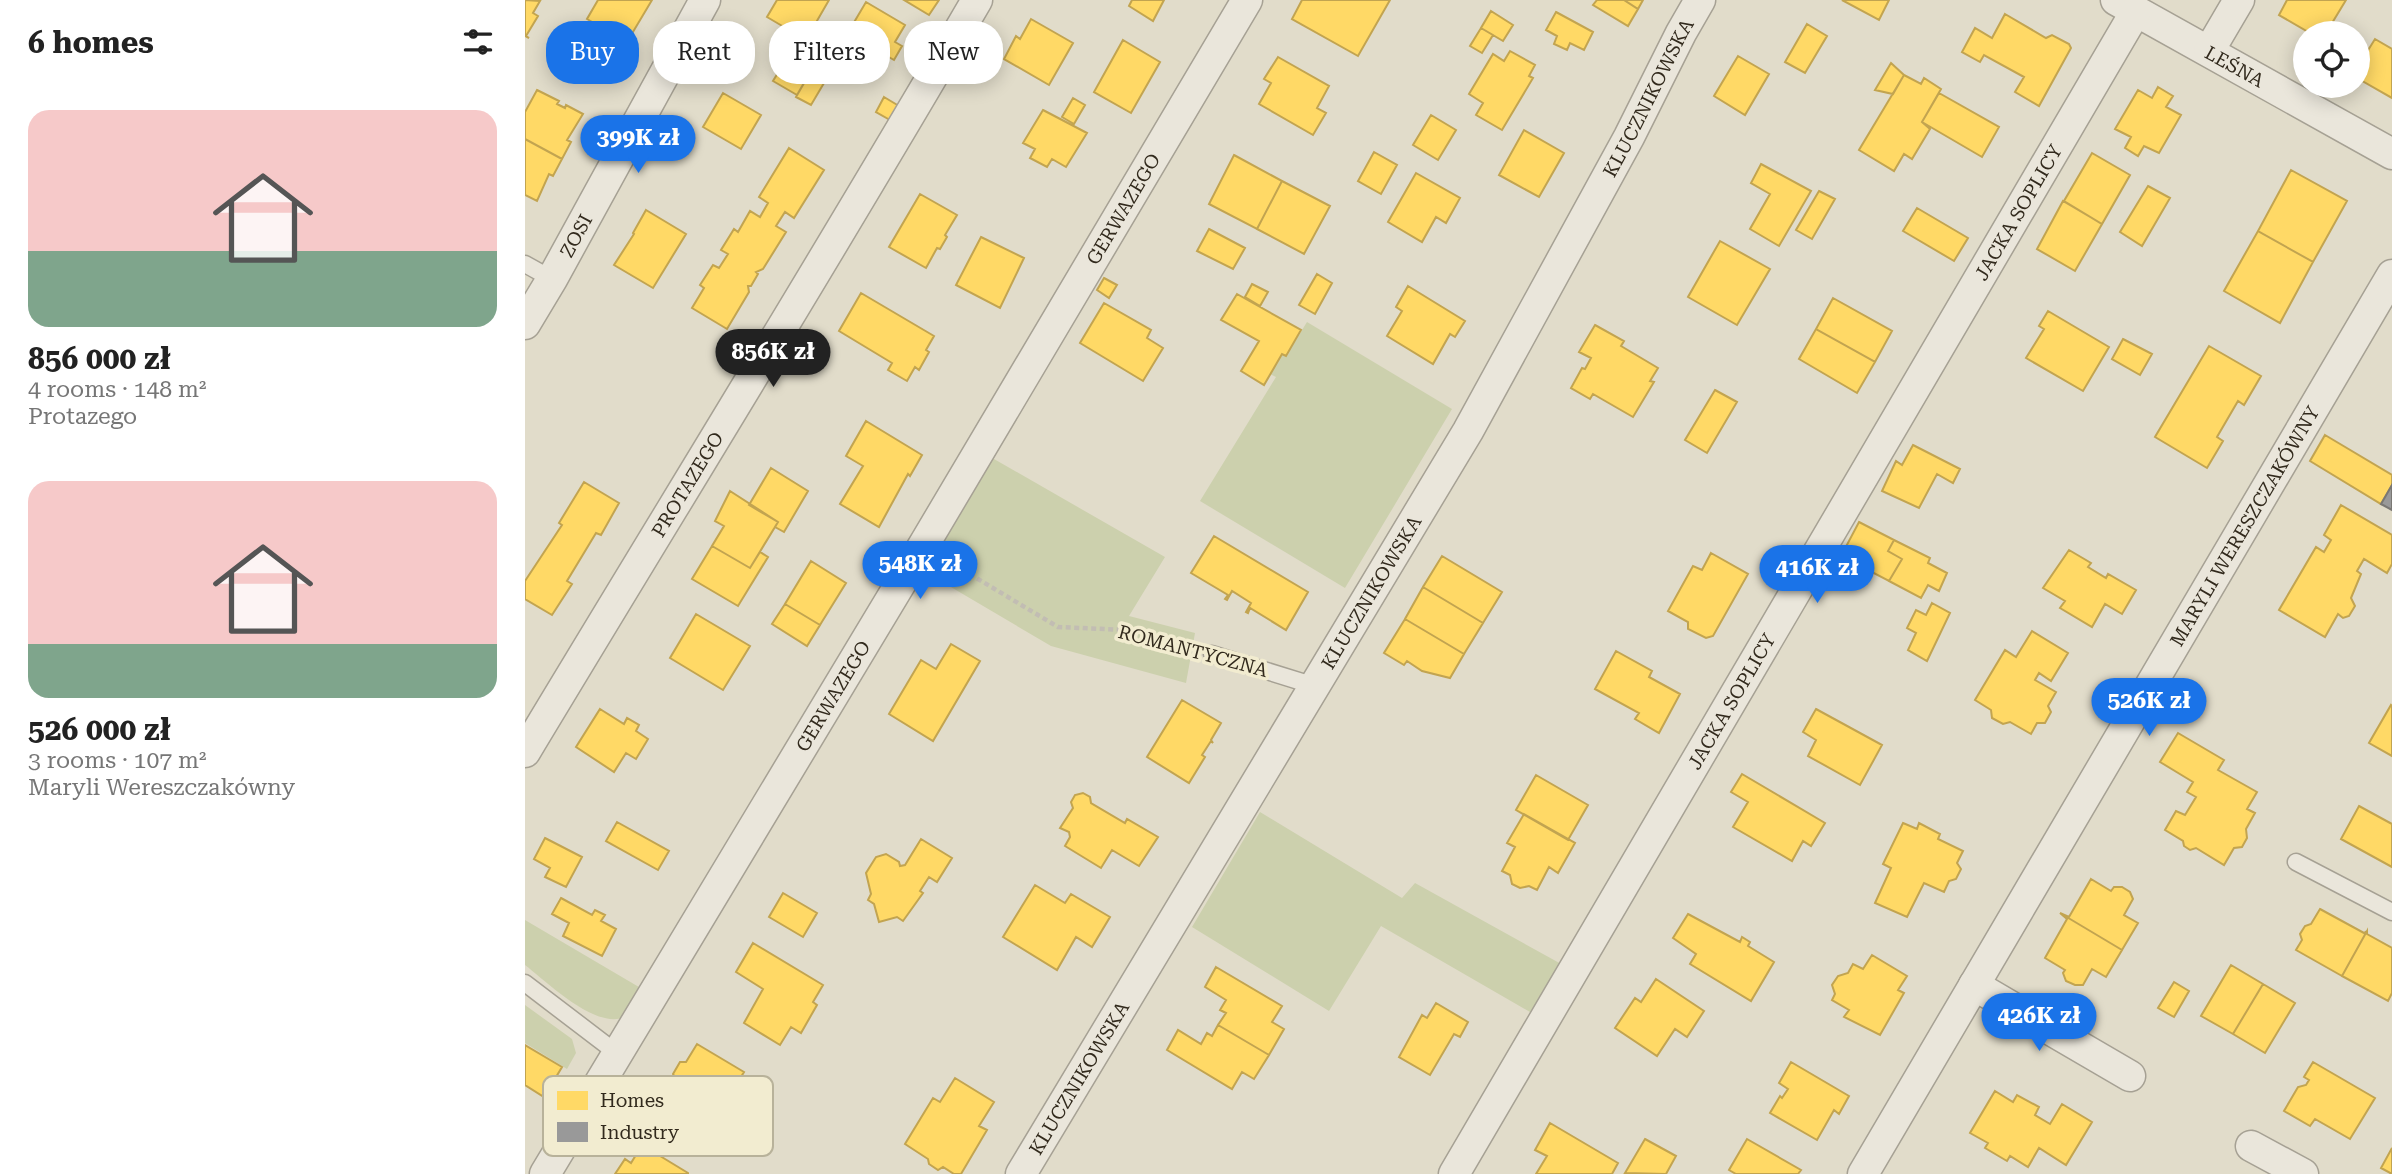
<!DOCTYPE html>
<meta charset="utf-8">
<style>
:root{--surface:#fff;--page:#f2f2f2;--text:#222;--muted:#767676;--accent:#1a73e8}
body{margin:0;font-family:"Roboto Serif",serif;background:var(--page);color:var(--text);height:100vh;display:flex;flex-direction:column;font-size:26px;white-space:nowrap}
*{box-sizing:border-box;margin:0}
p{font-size:23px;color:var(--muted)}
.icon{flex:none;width:38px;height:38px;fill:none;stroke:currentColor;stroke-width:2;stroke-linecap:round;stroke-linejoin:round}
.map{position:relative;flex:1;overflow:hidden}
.side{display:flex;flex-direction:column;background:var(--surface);width:525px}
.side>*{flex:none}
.banner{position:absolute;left:21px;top:21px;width:665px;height:63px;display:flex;gap:14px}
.buttons{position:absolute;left:1768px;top:21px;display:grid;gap:14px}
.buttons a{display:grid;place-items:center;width:77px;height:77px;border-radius:50%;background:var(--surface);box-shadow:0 4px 18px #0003;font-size:35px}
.price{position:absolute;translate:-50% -60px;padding:0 16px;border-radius:24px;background:var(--accent);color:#fff;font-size:23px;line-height:46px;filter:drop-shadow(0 2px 4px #0008)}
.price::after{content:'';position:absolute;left:50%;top:42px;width:21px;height:16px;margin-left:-10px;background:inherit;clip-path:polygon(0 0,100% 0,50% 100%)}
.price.selected{background:#222;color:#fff}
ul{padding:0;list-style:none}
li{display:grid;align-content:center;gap:14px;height:371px;padding:0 28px}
li span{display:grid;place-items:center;height:217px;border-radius:21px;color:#555}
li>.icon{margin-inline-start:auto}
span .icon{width:126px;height:126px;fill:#fffc;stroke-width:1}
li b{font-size:30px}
h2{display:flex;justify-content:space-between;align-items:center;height:84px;padding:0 28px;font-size:30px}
.chip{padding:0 24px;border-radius:28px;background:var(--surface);box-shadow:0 4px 18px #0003;font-size:24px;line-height:63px}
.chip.selected{background:var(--accent);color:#fff}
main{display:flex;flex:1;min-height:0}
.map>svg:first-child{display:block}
.green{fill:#ccd0ad}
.homes{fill:#ffd966;stroke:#c2a450;stroke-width:2}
.industry{fill:#999;stroke:#7a7874;stroke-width:2}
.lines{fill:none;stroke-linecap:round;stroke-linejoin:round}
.service-casing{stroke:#a6a194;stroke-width:19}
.minor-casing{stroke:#a6a194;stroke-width:33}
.path{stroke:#c2bdb3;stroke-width:4.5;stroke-dasharray:5 3.5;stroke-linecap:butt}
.service{stroke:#eae6db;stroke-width:16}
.minor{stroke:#eae6db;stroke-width:30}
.labels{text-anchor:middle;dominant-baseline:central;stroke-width:7;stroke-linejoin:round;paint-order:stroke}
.street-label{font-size:19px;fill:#322a1d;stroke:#f2ecd0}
.key{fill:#f2ecd0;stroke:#b8b29a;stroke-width:2}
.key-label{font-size:19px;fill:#322a1d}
</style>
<main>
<section class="side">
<h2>6 homes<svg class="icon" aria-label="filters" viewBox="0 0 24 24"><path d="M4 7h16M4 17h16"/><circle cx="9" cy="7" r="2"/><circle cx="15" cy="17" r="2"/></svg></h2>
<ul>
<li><span style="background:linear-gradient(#f6c9c9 65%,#7fa58c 0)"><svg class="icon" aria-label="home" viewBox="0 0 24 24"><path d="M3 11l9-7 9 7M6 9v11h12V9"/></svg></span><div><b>856 000 zł</b><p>4 rooms · 148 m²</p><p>Protazego</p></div></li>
<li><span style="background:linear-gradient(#f6c9c9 75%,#7fa58c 0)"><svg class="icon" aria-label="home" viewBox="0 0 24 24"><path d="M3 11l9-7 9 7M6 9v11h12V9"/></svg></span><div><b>526 000 zł</b><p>3 rooms · 107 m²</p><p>Maryli Wereszczakówny</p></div></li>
</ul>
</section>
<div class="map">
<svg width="1867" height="1174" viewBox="0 0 1867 1174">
<rect width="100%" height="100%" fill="#e1dcca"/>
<path class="green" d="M 782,322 L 927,409 L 820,588 L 675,501 L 751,377 L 745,374 L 757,354 L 761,356 Z
M 462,455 L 640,557 L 604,616 L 670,633 L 661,683 L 526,646 L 397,570 Z
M 735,812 L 877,898 L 890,883 L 1038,965 L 1005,1012 L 856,926 L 804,1011 L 667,927 Z
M 0,920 L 119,990 C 115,997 111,1009 104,1014 C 77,1036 22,982 0,965 Z
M 0,1005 L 47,1039 L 51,1053 L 42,1069 L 0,1043 Z"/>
<path class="homes" d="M 0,0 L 15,1 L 8,13 L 13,16 L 1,36 L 4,38 L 0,36 Z
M 73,0 L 127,0 L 102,42 L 62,19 Z
M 252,0 L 304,0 L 281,40 L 242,17 Z
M 379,0 L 414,0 L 404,15 Z
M 607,0 L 639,0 L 628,21 L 604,6 Z
M 777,0 L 865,0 L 833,56 L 767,19 Z
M 1072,0 L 1099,0 L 1113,9 L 1103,26 L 1068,5 Z
M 1099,0 L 1118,0 L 1113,9 Z
M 1317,0 L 1364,0 L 1354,20 Z
M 1762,0 L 1821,0 L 1801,33 L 1785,33 L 1754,15 Z
M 341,2 L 380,25 L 370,42 L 377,46 L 369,60 L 362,56 L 357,64 L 318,41 Z
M 966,11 L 988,25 L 978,41 L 956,28 Z
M 1031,12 L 1068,32 L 1059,50 L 1045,43 L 1042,50 L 1029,44 L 1032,36 L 1021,30 Z
M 1480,14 L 1521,38 L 1527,35 L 1544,44 L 1546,48 L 1514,106 L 1490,92 L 1499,77 L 1459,55 L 1455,62 L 1437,52 L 1450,28 L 1467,38 Z
M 506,19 L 548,43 L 524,85 L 479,59 L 491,36 L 495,39 Z
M 1282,24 L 1302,36 L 1280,73 L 1260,62 Z
M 956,28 L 968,35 L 957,53 L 945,46 Z
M 1850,39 L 1867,49 L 1867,98 L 1832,78 L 1832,68 Z
M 598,40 L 635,62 L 606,113 L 569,92 Z
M 985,51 L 1010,65 L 1004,76 L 1008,78 L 977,130 L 951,115 L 958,103 L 944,94 L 968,54 L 979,61 Z
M 297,52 L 312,61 L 286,105 L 271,97 Z
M 1213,56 L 1244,74 L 1220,115 L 1189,96 Z
M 753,57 L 804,86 L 792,108 L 801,113 L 788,135 L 734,104 L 746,83 L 739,79 Z
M 259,63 L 283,76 L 272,95 L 248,81 Z
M 1366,63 L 1379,75 L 1368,94 L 1350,90 Z
M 1379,75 L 1396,84 L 1399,78 L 1416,89 L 1397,122 L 1405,129 L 1387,159 L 1379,154 L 1369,171 L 1334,150 Z
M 1633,87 L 1648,96 L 1641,107 L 1656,115 L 1634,153 L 1619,146 L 1613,156 L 1600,148 L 1606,137 L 1590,129 L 1613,90 L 1627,98 Z
M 12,90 L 34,101 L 32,104 L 40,108 L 41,105 L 58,114 L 42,140 L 46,142 L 37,159 L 0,139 L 0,112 Z
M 198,93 L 236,115 L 216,149 L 178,127 Z
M 1414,93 L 1474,127 L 1457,157 L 1397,122 Z
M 359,97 L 374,106 L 365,120 L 351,112 Z
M 548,98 L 560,105 L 549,124 L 537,117 Z
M 518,110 L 562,133 L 541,167 L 527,159 L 522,167 L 505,158 L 510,149 L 498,143 Z
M 906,115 L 931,130 L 913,160 L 888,145 Z
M 999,130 L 1039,153 L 1014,197 L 974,175 Z
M 0,139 L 37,159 L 28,176 L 24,174 L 12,201 L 0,195 Z
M 264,148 L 299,170 L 269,218 L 260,212 L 251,226 L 261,232 L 238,269 L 231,272 L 233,274 L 226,286 L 223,286 L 224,292 L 202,329 L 167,308 L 179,288 L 175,285 L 188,265 L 194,268 L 203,254 L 196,250 L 209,229 L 213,232 L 225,211 L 235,217 L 243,203 L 234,197 Z
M 849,152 L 872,165 L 856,194 L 833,181 Z
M 1567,153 L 1605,175 L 1577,224 L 1539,201 Z
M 709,155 L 757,181 L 732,229 L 684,204 Z
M 1236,164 L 1286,191 L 1254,246 L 1225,229 L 1245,194 L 1226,183 Z
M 1766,170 L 1822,201 L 1788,262 L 1733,231 Z
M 891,173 L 935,198 L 921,223 L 911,217 L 897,242 L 863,222 Z
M 757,181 L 805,206 L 779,254 L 732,229 Z
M 1623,186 L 1645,198 L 1617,246 L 1595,232 Z
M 1294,191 L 1310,199 L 1287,239 L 1271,230 Z
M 395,194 L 432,215 L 420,235 L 422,237 L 415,249 L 412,248 L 401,268 L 364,247 Z
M 1538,201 L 1577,224 L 1550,271 L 1512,249 Z
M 1392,208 L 1443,238 L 1429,261 L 1378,231 Z
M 121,210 L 161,234 L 128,288 L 89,265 L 109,234 L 108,233 Z
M 684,229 L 720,248 L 708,269 L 672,251 Z
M 1733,231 L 1788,262 L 1755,323 L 1699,291 Z
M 456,237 L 499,258 L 475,308 L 431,285 Z
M 1195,241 L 1245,269 L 1212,325 L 1163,297 Z
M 792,274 L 807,283 L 790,314 L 774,305 Z
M 579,278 L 592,285 L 584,298 L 572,290 Z
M 727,284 L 743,292 L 735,306 L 720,297 Z
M 883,286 L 940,321 L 930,337 L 925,334 L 908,364 L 862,336 L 877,311 L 871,307 Z
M 336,293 L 409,336 L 401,350 L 404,352 L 394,370 L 390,367 L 382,381 L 363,370 L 367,363 L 314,331 Z
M 712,294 L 776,330 L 761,356 L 757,354 L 739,385 L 716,371 L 734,341 L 696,320 Z
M 1308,298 L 1367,331 L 1350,362 L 1291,329 Z
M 579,303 L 626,330 L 622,338 L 638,348 L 618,381 L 555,343 Z
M 1523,311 L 1584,347 L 1558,391 L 1501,358 L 1519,329 L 1514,326 Z
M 1070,325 L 1099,341 L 1096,346 L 1133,368 L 1125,381 L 1129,382 L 1108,417 L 1068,394 L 1065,399 L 1046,388 L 1057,368 L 1060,369 L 1066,358 L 1054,352 Z
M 1291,329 L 1350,362 L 1332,393 L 1274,359 Z
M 1598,339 L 1627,354 L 1615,375 L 1587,359 Z
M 1684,346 L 1736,376 L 1719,405 L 1713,401 L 1692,437 L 1698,441 L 1682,468 L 1630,437 Z
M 1190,390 L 1212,402 L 1182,453 L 1160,440 Z
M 341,421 L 397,455 L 385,476 L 383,474 L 354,527 L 315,504 L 338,466 L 321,456 Z
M 1800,435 L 1867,475 L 1867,485 L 1856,504 L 1785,461 Z
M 1388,445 L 1435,469 L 1428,483 L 1412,474 L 1394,508 L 1357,491 L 1371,461 L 1377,465 Z
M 246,468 L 283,491 L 259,532 L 250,527 L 253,522 L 224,505 Z
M 59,482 L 94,503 L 76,535 L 71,533 L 42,581 L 47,584 L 27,615 L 0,599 L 0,581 L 37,525 L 34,523 Z
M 205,491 L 253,522 L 225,568 L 187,546 L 199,526 L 190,521 Z
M 1816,505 L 1867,535 L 1867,564 L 1862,573 L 1839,559 L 1832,571 L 1836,574 L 1826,598 L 1830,606 L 1824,616 L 1818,618 L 1813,614 L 1800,637 L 1754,610 L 1791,547 L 1799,552 L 1806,540 L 1799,535 Z
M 1334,522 L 1369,540 L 1363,551 L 1377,559 L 1364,581 L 1316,556 Z
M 689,536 L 783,592 L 761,630 L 725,608 L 723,613 L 721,612 L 726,603 L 707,591 L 702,600 L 700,599 L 703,595 L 666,573 Z
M 1369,540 L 1405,558 L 1403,563 L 1422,573 L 1414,591 L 1403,585 L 1396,598 L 1364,581 L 1377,559 L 1363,551 Z
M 187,546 L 225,568 L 235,552 L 243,557 L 213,606 L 167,579 Z
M 1544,550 L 1566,563 L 1563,567 L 1581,578 L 1583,574 L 1611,590 L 1597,614 L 1580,604 L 1567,627 L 1535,608 L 1540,601 L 1518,588 Z
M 1186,553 L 1223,574 L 1188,636 L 1181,638 L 1163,629 L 1163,622 L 1143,611 L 1168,566 L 1177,570 Z
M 917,556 L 977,592 L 958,623 L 898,587 Z
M 286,561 L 321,583 L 295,625 L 260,604 Z
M 898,587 L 958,623 L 939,654 L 880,619 Z
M 1407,603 L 1425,613 L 1402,661 L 1383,650 L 1391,633 L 1382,628 L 1391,610 L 1401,615 Z
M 260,604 L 295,625 L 282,646 L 247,624 Z
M 171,614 L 225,646 L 198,690 L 145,658 Z
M 880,619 L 939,654 L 925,678 L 897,671 L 882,661 L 879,665 L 859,653 Z
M 1507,631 L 1543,653 L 1526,681 L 1514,673 L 1510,680 L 1531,692 L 1523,706 L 1526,712 L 1520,723 L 1512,723 L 1506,734 L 1485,722 L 1478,724 L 1467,718 L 1466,710 L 1450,700 L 1480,650 L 1491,657 Z
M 426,644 L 455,661 L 408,741 L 364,714 L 396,660 L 411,669 Z
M 1091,651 L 1127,671 L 1124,677 L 1155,694 L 1134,733 L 1110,719 L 1114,713 L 1070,689 Z
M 657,700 L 696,723 L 686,740 L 688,743 L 686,741 L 677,755 L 680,757 L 664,783 L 622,757 Z
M 1866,705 L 1867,706 L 1867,756 L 1844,743 Z
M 75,709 L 99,724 L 102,718 L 114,725 L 111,731 L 123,739 L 111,759 L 101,753 L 89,772 L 51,747 Z
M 1291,709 L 1357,745 L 1335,785 L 1283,756 L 1291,740 L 1278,732 Z
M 1653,733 L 1699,760 L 1693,770 L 1732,792 L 1722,809 L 1730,813 L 1721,829 L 1722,838 L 1717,847 L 1709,848 L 1699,865 L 1671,848 L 1665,850 L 1659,846 L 1658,841 L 1640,830 L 1651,811 L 1660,815 L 1671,797 L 1662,792 L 1668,782 L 1635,762 Z
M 1217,774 L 1300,823 L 1286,846 L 1278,841 L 1267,861 L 1208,827 L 1223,802 L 1206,792 Z
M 1011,775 L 1063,805 L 1043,840 L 991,810 Z
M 558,793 L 565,797 L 566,803 L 600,823 L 602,819 L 633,837 L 614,866 L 587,850 L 576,868 L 540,846 L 545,837 L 544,832 L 535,828 L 548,808 L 546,802 L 550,795 Z
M 1834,806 L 1867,824 L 1867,867 L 1816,839 Z
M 999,814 L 1050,843 L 1033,873 L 1024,867 L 1012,890 L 1004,886 L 995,888 L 987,884 L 985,875 L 977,871 L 990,847 L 982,843 Z
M 92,822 L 144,851 L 133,870 L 81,841 Z
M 1378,823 L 1392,829 L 1394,823 L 1415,834 L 1413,839 L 1438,851 L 1432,863 L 1436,869 L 1431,879 L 1424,881 L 1419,892 L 1399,883 L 1382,917 L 1350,903 L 1366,868 L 1358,864 Z
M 20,838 L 57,857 L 41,887 L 20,877 L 25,868 L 9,859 Z
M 396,839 L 427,858 L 412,882 L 404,877 L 395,891 L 398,893 L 378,921 L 372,917 L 354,922 L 349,904 L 343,900 L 346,894 L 341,873 L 351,857 L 361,854 L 374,862 L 375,866 L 380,865 Z
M 1566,879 L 1586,891 L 1589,887 L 1597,887 L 1605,892 L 1608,899 L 1599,915 L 1613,923 L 1597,950 L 1535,913 L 1544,917 Z
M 510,885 L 540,903 L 546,894 L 585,917 L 567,947 L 551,937 L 532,970 L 478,937 Z
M 258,893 L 292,913 L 278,937 L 244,917 Z
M 36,898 L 67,915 L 70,910 L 80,915 L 76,921 L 91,929 L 77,956 L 38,936 L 44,923 L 27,914 Z
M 1795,909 L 1839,933 L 1842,931 L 1817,976 L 1771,950 L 1777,940 L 1775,934 L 1780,926 L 1786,924 Z
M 1535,913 L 1597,950 L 1581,977 L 1567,969 L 1558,985 L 1550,985 L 1541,981 L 1538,973 L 1540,970 L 1520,958 L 1542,919 Z
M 1163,914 L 1215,942 L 1217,937 L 1225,942 L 1223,946 L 1249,962 L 1226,1001 L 1165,964 L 1171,954 L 1148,938 Z
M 1842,931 L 1842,934 L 1867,948 L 1867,993 L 1863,1001 L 1817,976 Z
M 228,943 L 298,985 L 288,1002 L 292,1005 L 276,1033 L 266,1027 L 255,1045 L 219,1023 L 238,989 L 211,972 Z
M 1347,955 L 1382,976 L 1373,990 L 1379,993 L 1355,1035 L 1319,1017 L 1324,1010 L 1307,1000 L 1310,994 L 1307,985 L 1313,976 L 1323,973 L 1328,964 L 1338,969 Z
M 1706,965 L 1738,984 L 1708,1034 L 1676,1016 Z
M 691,967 L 757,1006 L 747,1022 L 759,1029 L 744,1055 L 693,1025 L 701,1013 L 695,1010 L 701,1000 L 680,987 Z
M 1131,979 L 1179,1011 L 1162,1037 L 1150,1029 L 1132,1056 L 1090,1028 L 1110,998 L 1116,1002 Z
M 1649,982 L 1664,991 L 1649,1017 L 1633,1008 Z
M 1738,984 L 1770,1003 L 1740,1053 L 1708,1034 Z
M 911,1003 L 943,1022 L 935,1037 L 929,1034 L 905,1075 L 874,1057 L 897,1015 L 902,1018 Z
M 693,1025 L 744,1055 L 729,1079 L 717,1072 L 707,1089 L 642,1050 L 653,1030 L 676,1044 L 682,1033 L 687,1036 Z
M 172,1044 L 219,1072 L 192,1116 L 179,1108 L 175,1114 L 166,1109 L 170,1103 L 145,1088 L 151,1079 L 148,1074 L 155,1062 L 161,1062 Z
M 0,1045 L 37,1067 L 19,1097 L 0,1085 Z
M 1266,1062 L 1324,1096 L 1314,1114 L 1309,1110 L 1292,1140 L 1245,1113 L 1255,1096 L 1257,1098 L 1263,1089 L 1254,1083 Z
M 1788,1062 L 1850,1098 L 1825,1139 L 1790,1119 L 1785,1126 L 1759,1111 L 1773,1087 L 1781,1085 L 1784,1080 L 1779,1077 Z
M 430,1078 L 469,1102 L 454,1126 L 462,1130 L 436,1174 L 429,1174 L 418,1167 L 413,1170 L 404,1164 L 403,1159 L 380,1144 L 408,1098 L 415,1102 Z
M 1470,1091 L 1488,1102 L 1492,1095 L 1514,1107 L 1510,1115 L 1525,1124 L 1537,1104 L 1567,1122 L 1541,1165 L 1514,1148 L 1503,1167 L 1485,1156 L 1482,1161 L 1460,1148 L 1463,1143 L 1445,1133 Z
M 1025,1123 L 1093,1163 L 1087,1174 L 1011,1174 L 1022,1156 L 1010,1150 Z
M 1120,1139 L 1151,1156 L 1141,1174 L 1100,1173 Z
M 1222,1139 L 1276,1170 L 1273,1174 L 1211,1174 L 1204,1170 Z
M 117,1145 L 163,1173 L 163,1174 L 90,1174 L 100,1159 L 106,1163 Z
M 1867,1148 L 1867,1174 L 1856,1168 Z"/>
<path class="industry" d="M 1867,485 L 1867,510 L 1856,504 Z"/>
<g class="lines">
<g class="service-casing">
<path id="service" d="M 0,264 L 27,279
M 687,654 L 790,686
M 1771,862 L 1867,912
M 0,983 L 93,1054"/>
</g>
<g class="minor-casing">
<g id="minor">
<path id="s1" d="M 1591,0 L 1867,154"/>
<path d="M 1684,51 L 1714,0"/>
<path id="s2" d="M 0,324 L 27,279 L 180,0"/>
<path id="s3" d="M 0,752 C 151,501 305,253 452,0"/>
<path d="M 1449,985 L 1605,1076"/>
<path d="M 1726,1146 L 1778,1174"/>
<path id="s4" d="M 20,1174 L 398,546 L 722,0"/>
<path id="s5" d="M 496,1174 L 943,431 L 1104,137 L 1156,33 L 1175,0"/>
<path id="s6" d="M 929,1174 L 1611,11"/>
<path id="s7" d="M 1338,1174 L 1867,275"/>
</g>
</g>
<path class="path" d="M 423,561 L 533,627 L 602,630 L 666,648"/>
<use href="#service" class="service"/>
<use href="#minor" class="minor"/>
</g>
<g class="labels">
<g class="street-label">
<text stroke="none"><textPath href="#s1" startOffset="136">LEŚNA</textPath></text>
<text stroke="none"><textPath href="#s5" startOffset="1246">KLUCZNIKOWSKA</textPath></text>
<text stroke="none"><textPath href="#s4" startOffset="1125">GERWAZEGO</textPath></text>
<text stroke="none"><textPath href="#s6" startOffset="1115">JACKA SOPLICY</textPath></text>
<text stroke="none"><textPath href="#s2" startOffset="102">ZOSI</textPath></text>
<text stroke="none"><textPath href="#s3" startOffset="313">PROTAZEGO</textPath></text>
<text stroke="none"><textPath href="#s7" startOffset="752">MARYLI WERESZCZAKÓWNY</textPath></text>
<text stroke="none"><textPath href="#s5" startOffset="679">KLUCZNIKOWSKA</textPath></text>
<text transform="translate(668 651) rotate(15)">ROMANTYCZNA</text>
<text stroke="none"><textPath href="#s4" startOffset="558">GERWAZEGO</textPath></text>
<text stroke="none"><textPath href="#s6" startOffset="548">JACKA SOPLICY</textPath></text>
<text stroke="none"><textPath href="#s5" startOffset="112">KLUCZNIKOWSKA</textPath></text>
</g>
</g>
<rect x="18" y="1076" width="230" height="80" rx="10" class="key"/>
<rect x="32" y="1091" width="31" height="19" fill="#ffd966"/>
<rect x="32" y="1122" width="31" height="20" fill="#999"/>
<g class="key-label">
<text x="75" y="1107">Homes</text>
<text x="75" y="1139">Industry</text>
</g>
</svg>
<div class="buttons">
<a><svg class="icon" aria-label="locate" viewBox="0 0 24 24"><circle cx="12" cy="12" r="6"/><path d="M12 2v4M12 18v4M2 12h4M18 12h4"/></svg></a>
</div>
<b class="price" style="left:113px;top:175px">399K zł</b>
<b class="price selected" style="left:248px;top:389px">856K zł</b>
<b class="price" style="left:395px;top:601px">548K zł</b>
<b class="price" style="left:1292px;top:605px">416K zł</b>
<b class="price" style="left:1624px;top:738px">526K zł</b>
<b class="price" style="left:1514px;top:1053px">426K zł</b>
<div class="banner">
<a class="chip selected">Buy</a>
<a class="chip">Rent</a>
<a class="chip">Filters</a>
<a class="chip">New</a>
</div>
</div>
</main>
